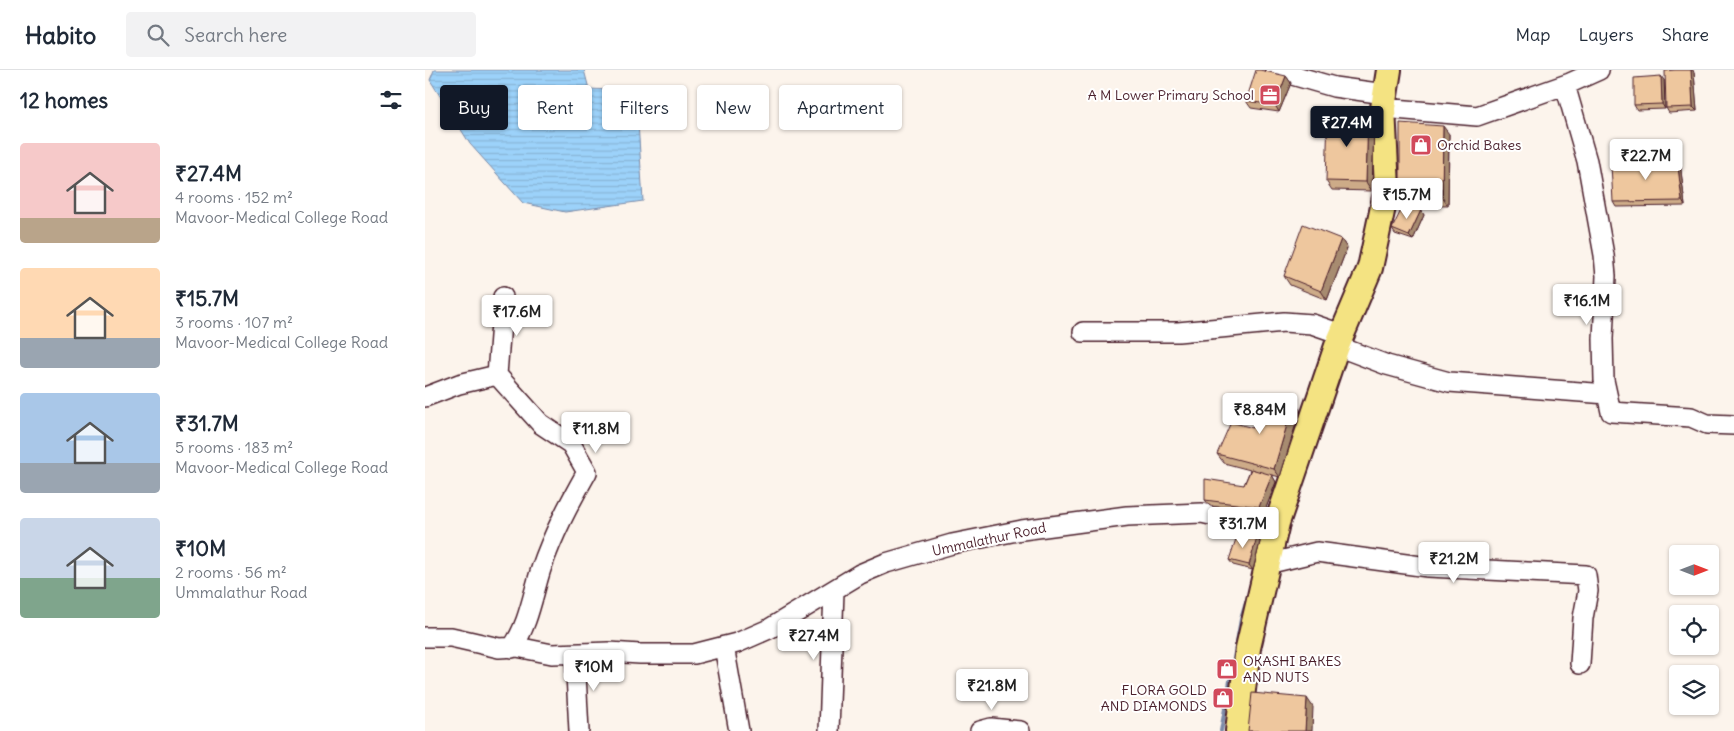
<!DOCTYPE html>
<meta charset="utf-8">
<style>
:root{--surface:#fff;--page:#f2f2f3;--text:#1f2937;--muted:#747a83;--line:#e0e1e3;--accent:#111827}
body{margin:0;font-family:Delius,sans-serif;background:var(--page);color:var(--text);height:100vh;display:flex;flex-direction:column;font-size:19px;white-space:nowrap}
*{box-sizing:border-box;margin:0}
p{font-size:16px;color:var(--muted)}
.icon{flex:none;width:28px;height:28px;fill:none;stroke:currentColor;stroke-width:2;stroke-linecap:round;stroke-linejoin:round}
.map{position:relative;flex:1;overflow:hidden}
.drawer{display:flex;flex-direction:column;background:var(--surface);width:425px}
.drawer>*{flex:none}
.top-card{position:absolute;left:15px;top:15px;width:475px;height:45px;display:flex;gap:10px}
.needle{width:32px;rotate:90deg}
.buttons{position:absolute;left:1244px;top:475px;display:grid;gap:10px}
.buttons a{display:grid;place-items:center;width:50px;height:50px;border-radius:5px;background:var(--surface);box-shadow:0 1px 4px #0004;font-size:25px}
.price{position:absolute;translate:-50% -42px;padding:0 11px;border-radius:5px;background:#fff;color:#222;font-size:16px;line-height:32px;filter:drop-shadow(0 1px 2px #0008)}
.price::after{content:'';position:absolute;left:50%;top:30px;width:15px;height:11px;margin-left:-8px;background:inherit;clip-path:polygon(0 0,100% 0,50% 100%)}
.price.on{background:var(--accent);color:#fff}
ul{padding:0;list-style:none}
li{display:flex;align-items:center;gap:15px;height:125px;padding:0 20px}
li span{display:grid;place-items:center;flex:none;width:140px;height:100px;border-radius:5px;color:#555}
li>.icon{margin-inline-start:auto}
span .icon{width:60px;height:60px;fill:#fffc;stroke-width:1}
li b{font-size:21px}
h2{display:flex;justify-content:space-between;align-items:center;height:60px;padding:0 20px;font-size:21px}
.tag{padding:0 18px;border-radius:5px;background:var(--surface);box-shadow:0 1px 4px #0004;font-size:18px;line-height:45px}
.tag.on{background:var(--accent);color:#fff}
header{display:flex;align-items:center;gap:30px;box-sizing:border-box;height:70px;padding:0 25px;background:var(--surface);border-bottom:1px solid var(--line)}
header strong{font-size:24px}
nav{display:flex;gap:28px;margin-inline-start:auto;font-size:18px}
.search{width:350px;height:45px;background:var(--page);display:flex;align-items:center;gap:12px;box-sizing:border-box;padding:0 18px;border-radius:5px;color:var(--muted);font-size:19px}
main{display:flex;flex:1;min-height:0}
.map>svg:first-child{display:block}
.water{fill:url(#water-rules);stroke:#7b8aa7}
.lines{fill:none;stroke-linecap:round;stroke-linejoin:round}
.stream{stroke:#7b8aa7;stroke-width:4}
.minor-casing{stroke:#4a1f2b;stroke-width:22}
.major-casing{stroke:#4a1f2b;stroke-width:28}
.minor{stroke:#fff;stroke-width:19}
.major{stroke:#f4e382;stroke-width:24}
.wall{fill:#cdab88;stroke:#4a1f2b}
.shaded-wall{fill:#a78b6f;stroke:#4a1f2b}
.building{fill:#eec79e;stroke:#4a1f2b}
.labels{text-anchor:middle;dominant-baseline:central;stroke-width:4;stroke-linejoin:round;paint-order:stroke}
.poi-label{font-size:14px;fill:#4a1f2b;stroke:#fff;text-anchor:end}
.street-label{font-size:14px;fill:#4a1f2b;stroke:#fff}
</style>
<header>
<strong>Habito</strong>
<div class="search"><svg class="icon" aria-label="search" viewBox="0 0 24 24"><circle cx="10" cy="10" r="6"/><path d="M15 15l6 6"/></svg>Search here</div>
<nav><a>Map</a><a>Layers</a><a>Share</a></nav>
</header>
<main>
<section class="drawer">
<h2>12 homes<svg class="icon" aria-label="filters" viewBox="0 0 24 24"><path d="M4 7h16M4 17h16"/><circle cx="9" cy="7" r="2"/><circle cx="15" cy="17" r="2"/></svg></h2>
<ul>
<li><span style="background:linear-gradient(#f6c9c9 75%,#b9a48a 0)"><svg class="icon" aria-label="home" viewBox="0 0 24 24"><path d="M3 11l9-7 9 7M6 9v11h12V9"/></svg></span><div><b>₹27.4M</b><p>4 rooms · 152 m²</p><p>Mavoor-Medical College Road</p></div></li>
<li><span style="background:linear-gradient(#ffd9b3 70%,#9aa5b1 0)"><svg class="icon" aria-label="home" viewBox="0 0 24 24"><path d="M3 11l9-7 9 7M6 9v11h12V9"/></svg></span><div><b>₹15.7M</b><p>3 rooms · 107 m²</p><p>Mavoor-Medical College Road</p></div></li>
<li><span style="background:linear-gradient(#a9c7e8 70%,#9aa5b1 0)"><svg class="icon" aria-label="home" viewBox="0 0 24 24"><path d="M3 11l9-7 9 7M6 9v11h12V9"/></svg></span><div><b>₹31.7M</b><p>5 rooms · 183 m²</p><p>Mavoor-Medical College Road</p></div></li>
<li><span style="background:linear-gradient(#c9d6e8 60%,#7fa58c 0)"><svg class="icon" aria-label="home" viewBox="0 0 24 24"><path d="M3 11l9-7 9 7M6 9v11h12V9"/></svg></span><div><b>₹10M</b><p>2 rooms · 56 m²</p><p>Ummalathur Road</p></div></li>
</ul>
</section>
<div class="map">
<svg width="1309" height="661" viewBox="0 0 1309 661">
<defs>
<pattern id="water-rules" width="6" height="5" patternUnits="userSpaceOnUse" patternTransform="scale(1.25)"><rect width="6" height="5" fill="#9cd2fa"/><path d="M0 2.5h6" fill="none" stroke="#88b4d6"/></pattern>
</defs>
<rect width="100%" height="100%" fill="#fcf4ec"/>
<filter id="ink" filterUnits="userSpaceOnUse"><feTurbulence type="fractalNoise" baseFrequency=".02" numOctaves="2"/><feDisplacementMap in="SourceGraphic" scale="10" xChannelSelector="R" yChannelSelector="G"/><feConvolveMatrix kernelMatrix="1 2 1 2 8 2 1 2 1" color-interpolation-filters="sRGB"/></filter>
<g filter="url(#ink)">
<path class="water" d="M 9,0 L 159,0 L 164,19 L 211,21 L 218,131 L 140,142 L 98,133 L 45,74 L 5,10 Z"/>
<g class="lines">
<path class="stream" d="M 796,661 L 816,549 L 823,526"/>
<g class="minor-casing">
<path id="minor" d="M 850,0 L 909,17 L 960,24
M 1140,15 L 1162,91 L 1179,185 L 1181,206 L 1178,269 L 1179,310 L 1186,342 L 1266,347 L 1282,354 L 1309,355
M 958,38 L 1052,46 L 1145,13 L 1174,0
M 658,262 L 753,262 L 859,252 L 887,254 L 916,264
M 912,276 L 962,295 L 1024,312 L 1182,324
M 72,305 L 78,227
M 0,327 L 34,314 L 72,305 L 116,354 L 146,374 L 162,402 C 144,434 128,464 116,499 C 107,527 104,553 87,578
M 842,494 L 892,482 L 1003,497 L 1161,505 L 1163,521 L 1158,548 L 1155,594
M 0,567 L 26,567 L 74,578 L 92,577 L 127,584 L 184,582 L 215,584 L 269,584 L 312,573 L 344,559 L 435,504 L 461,493 L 527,474 L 597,460 L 702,446 L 777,443 L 798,448 L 852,453
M 299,576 L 314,661
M 150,585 L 154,661
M 404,661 L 409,521
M 555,661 L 566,658 L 595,661"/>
</g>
<g class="major-casing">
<path id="major" d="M 813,661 L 823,578 L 852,453 L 912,276 L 945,198 L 962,118 L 958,38 L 964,0"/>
</g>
<use href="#minor" class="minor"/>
<use href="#major" class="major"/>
</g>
<path class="wall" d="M 1269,3 L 1272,41 L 1244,43 L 1241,38 Z
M 861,6 L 866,13 L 854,42 L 826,38 L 821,31 Z
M 1239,10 L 1240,39 L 1212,40 L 1209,35 Z
M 943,46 L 949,54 L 947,121 L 907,120 L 901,111 Z
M 1024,64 L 1023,136 L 981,135 L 975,126 Z
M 1255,92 L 1260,136 L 1191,137 L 1188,132 Z
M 996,140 L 999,145 L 988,170 L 970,164 L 967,159 Z
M 916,169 L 922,178 L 902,230 L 865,215 L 859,206 Z
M 869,331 L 875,340 L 855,407 L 847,405 L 851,412 L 839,443 L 785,436 L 780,430 L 819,415 L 825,400 L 799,393 L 792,384 L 828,358 Z
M 835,472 L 828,500 L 808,495 L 804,490 Z"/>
<path class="shaded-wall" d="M 1266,0 L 1268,0 L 1269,3 L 1272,41 L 1268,37 Z
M 861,6 L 866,13 L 854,42 L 850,35 Z
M 1236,6 L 1239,10 L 1240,39 L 1237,34 Z
M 943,46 L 949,54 L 947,121 L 941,112 Z
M 1018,56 L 1024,64 L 1023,136 L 1017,127 Z
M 1252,88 L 1255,92 L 1260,136 L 1257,131 Z
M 996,140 L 999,145 L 988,170 L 984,166 Z
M 916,169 L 922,178 L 902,230 L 896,221 Z
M 869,331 L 875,340 L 855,407 L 849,399 Z
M 847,405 L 851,412 L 839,443 L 834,437 Z
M 832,467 L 835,472 L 828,500 L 824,495 Z
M 882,628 L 888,637 L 887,661 L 880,661 Z"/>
<path class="building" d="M 831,0 L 835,0 L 861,6 L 850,35 L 821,31 Z
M 1250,0 L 1266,0 L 1268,37 L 1241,38 L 1240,1 Z
M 1236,6 L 1237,34 L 1209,35 L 1209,8 Z
M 903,45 L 943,46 L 941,112 L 901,111 Z
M 975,53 L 1018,56 L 1017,127 L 975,126 Z
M 1252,88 L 1257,131 L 1188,132 L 1186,94 Z
M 979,134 L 996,140 L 984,166 L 967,159 Z
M 878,154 L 916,169 L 896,221 L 859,206 Z
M 844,324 L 869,331 L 849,399 L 792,384 L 806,352 L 828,358 Z
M 826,399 L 847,405 L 834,437 L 780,430 L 780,409 L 819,415 Z
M 813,463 L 832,467 L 824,495 L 804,490 Z
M 827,623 L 882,628 L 880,661 L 823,661 Z"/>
</g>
<defs>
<g id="office-square" transform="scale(1.125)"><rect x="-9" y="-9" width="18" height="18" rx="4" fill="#d1495b" stroke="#fff"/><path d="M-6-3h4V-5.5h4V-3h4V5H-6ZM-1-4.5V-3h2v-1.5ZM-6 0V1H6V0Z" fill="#fff"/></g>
<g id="shop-square" transform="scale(1.125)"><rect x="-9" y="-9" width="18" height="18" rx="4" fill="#d1495b" stroke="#fff"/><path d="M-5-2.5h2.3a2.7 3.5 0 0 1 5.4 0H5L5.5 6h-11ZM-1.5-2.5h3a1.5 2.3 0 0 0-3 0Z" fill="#fff"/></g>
</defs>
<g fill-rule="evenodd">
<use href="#office-square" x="845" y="25"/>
<use href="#shop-square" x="996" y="75"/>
<use href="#shop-square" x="802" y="599"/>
<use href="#shop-square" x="798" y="628"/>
</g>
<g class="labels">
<g class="poi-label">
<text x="829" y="25">A M Lower Primary School</text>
<text x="1012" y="75" text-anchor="start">Orchid Bakes</text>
<text x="818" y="591" text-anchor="start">OKASHI BAKES<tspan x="818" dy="16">AND NUTS</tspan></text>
<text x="782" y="620">FLORA GOLD<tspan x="782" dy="16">AND DIAMONDS</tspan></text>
</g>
<g class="street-label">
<text transform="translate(564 469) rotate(-12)">Ummalathur Road</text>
</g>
</g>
</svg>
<div class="buttons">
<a><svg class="needle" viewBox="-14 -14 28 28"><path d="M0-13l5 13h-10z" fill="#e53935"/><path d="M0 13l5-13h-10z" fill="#747a83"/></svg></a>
<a><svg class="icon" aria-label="locate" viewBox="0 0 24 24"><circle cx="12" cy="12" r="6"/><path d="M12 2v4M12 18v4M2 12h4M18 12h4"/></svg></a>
<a><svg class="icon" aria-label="layers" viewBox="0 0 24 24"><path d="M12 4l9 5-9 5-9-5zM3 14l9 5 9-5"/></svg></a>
</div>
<b class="price on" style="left:922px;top:78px">₹27.4M</b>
<b class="price" style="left:1221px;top:111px">₹22.7M</b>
<b class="price" style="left:982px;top:150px">₹15.7M</b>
<b class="price" style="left:1162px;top:256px">₹16.1M</b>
<b class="price" style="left:92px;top:267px">₹17.6M</b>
<b class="price" style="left:835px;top:365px">₹8.84M</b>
<b class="price" style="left:171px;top:384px">₹11.8M</b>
<b class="price" style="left:818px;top:479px">₹31.7M</b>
<b class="price" style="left:1029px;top:514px">₹21.2M</b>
<b class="price" style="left:389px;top:591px">₹27.4M</b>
<b class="price" style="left:169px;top:622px">₹10M</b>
<b class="price" style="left:567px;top:641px">₹21.8M</b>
<div class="top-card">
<a class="tag on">Buy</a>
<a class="tag">Rent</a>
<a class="tag">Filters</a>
<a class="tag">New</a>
<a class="tag">Apartment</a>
</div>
</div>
</main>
